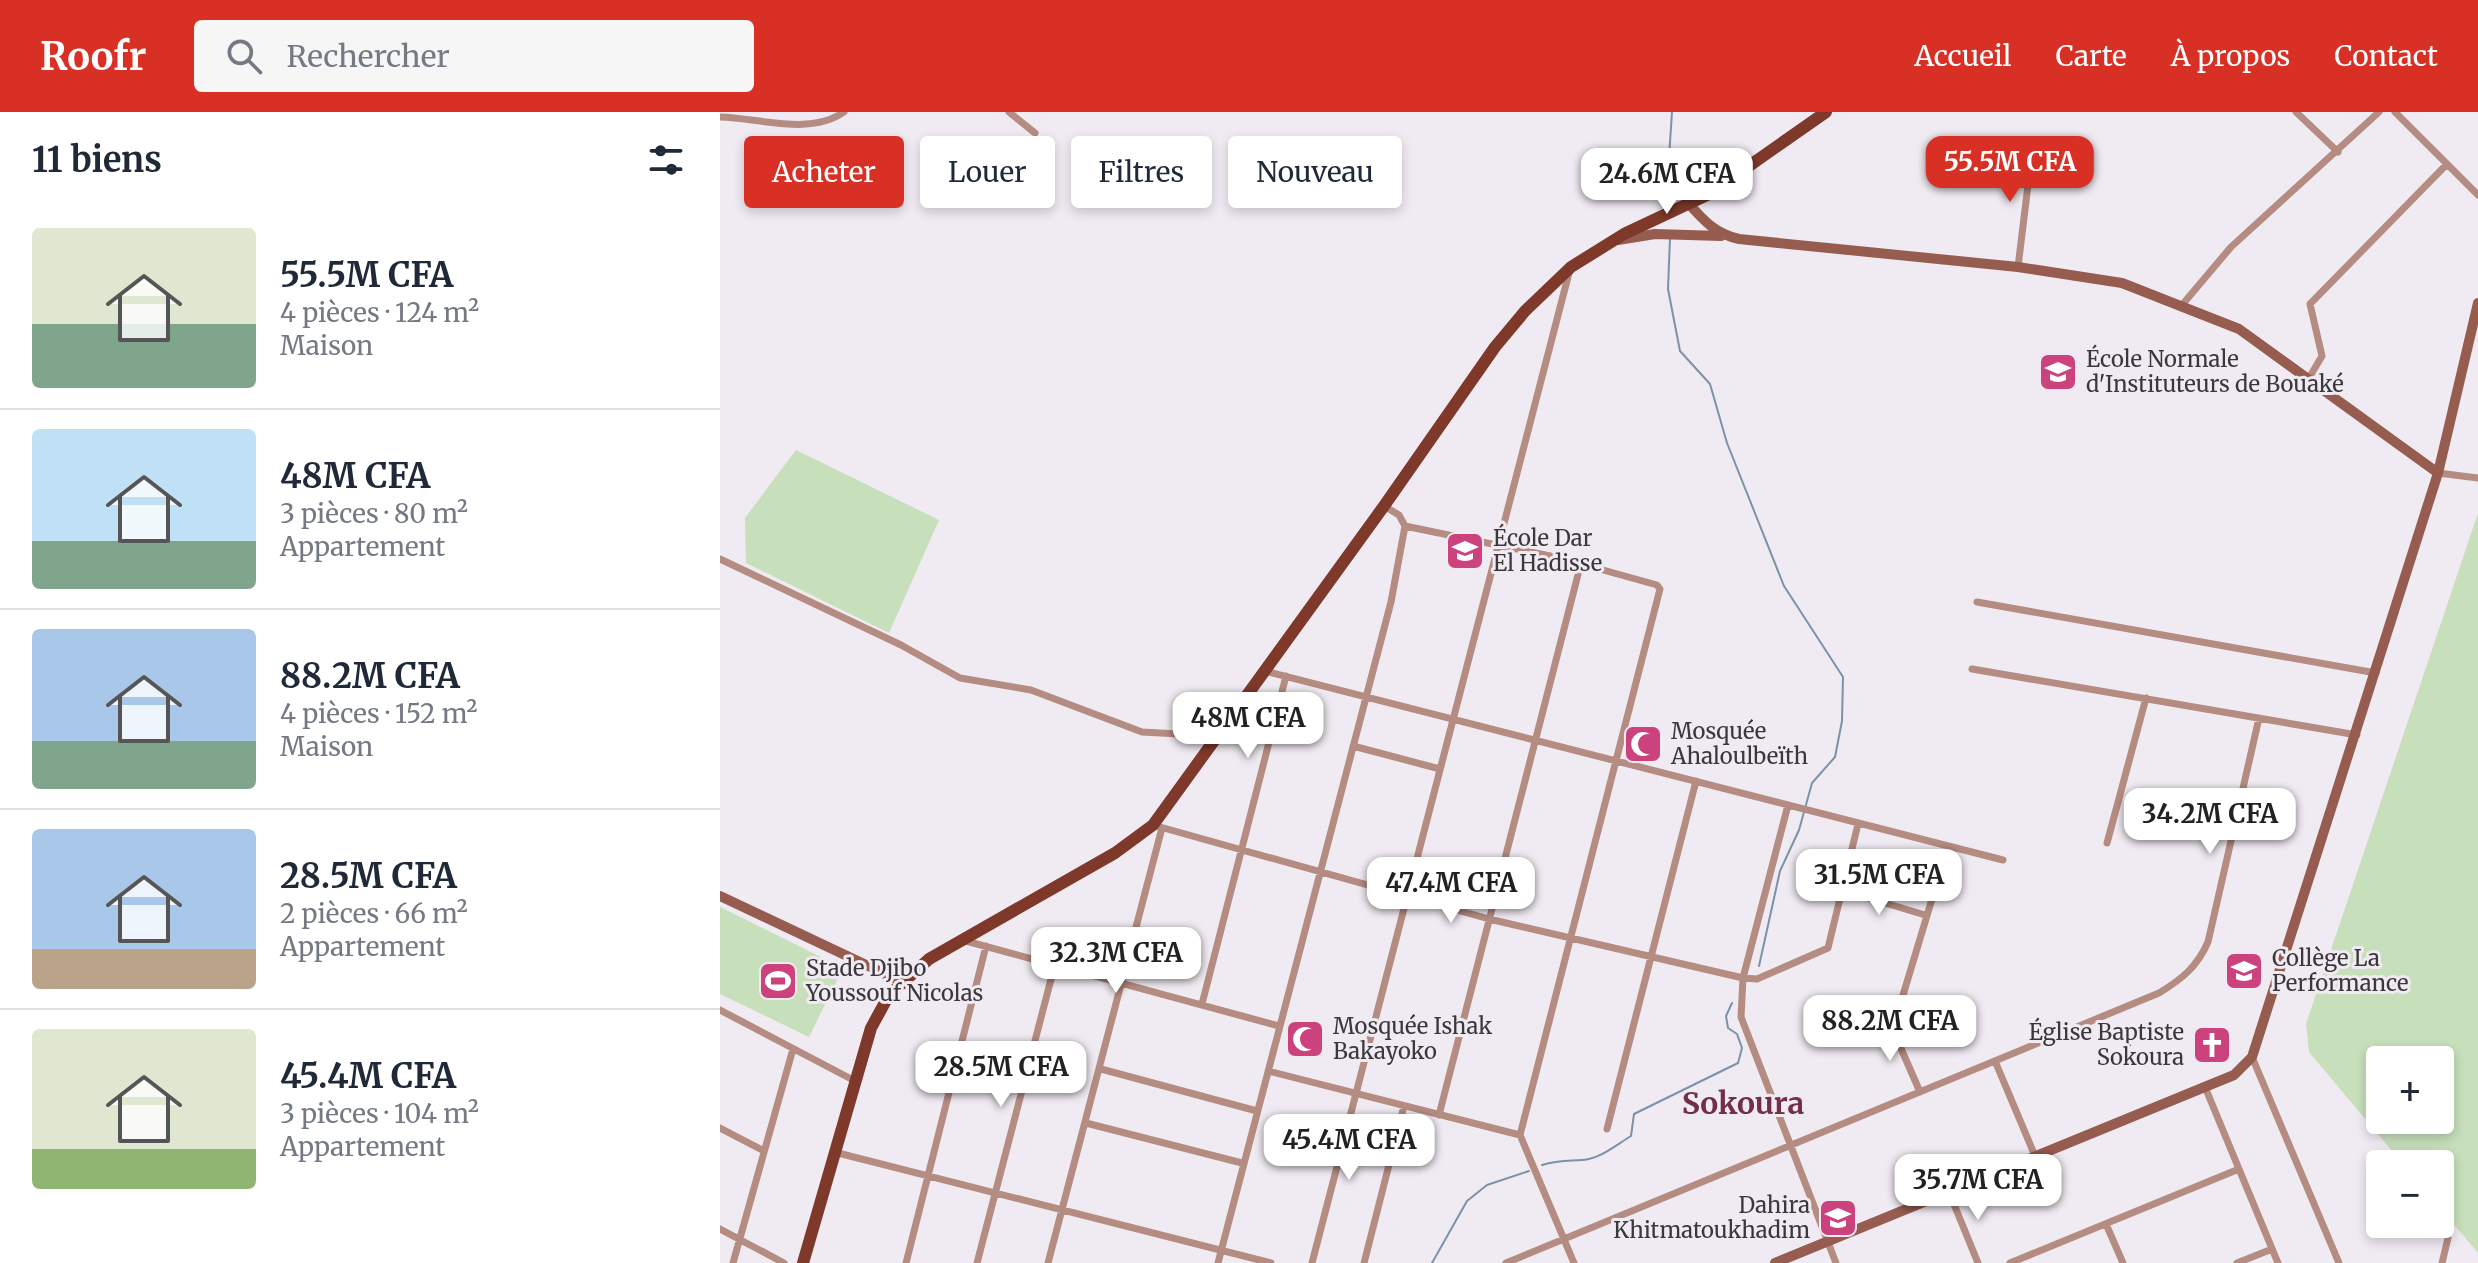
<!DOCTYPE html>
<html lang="fr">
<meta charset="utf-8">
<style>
:root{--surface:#fff;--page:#f6f6f7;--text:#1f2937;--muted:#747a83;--line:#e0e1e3;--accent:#d93025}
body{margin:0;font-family:Merriweather,serif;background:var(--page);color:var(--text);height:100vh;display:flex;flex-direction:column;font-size:30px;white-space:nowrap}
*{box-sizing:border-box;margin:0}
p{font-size:26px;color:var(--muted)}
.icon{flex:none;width:44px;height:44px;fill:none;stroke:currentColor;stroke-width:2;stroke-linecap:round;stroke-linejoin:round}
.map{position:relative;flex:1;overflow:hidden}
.panel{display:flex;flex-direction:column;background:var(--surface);width:720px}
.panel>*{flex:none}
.guide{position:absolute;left:24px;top:24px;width:760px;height:72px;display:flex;gap:16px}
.fabs{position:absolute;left:1646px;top:934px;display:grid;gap:16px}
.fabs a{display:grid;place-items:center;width:88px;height:88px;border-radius:8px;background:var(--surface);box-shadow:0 4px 12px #0003;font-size:40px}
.price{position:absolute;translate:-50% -68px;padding:0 18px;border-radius:16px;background:#fff;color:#222;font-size:26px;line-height:52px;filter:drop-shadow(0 2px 4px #0008)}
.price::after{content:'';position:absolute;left:50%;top:48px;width:24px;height:18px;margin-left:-12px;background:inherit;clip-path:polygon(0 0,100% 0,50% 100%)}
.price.active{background:var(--accent);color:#fff}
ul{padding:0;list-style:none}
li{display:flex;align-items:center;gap:24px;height:200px;padding:0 32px}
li+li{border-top:2px solid var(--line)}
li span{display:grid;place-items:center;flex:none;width:224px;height:160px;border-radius:8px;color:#555}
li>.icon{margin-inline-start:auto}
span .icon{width:96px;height:96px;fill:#fffc;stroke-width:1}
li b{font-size:34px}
h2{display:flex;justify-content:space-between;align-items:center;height:96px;padding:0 32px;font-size:34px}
.tag{padding:0 28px;border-radius:8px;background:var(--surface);box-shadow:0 4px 12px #0003;font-size:28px;line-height:72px}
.tag.active{background:var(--accent);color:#fff}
header{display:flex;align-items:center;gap:48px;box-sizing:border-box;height:112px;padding:0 40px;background:var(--accent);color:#fff}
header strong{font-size:38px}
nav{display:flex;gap:44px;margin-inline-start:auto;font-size:28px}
.search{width:560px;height:72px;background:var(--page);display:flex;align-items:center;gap:20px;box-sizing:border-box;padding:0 28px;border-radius:8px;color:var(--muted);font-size:30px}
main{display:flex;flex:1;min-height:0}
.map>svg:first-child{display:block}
.green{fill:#c7dfbb;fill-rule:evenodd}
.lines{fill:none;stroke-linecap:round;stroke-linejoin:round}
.stream{stroke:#7b92a9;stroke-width:2}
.street{stroke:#b58c82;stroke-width:7}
.secondary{stroke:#965c4f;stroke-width:10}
.primary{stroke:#7e392a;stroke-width:12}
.labels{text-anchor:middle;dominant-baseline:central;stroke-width:6;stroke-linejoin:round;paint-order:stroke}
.poi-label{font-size:22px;fill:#3a383b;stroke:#f0ebf2;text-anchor:start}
.district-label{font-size:30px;font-weight:bold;fill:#732f4a;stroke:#f0ebf2}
</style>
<header>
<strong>Roofr</strong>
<div class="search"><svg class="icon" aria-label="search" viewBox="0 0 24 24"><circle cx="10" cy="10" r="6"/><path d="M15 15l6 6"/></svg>Rechercher</div>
<nav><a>Accueil</a><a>Carte</a><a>À propos</a><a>Contact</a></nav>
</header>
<main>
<section class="panel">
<h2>11 biens<svg class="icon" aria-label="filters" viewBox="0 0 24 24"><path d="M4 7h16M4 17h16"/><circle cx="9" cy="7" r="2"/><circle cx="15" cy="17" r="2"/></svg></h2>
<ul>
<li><span style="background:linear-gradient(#dfe7d0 60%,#7fa58c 0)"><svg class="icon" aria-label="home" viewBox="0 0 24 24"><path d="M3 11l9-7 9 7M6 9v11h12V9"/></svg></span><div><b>55.5M CFA</b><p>4 pièces · 124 m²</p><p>Maison</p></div></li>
<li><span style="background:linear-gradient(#bfe0f5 70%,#7fa58c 0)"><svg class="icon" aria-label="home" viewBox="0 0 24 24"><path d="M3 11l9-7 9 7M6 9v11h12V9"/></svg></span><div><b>48M CFA</b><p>3 pièces · 80 m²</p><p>Appartement</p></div></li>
<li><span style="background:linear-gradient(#a9c7e8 70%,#7fa58c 0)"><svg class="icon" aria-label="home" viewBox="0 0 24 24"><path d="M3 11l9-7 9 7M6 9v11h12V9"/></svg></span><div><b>88.2M CFA</b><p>4 pièces · 152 m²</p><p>Maison</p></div></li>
<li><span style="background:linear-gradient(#a9c7e8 75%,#b9a48a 0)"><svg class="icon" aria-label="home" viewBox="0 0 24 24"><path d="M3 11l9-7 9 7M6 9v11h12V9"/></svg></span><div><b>28.5M CFA</b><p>2 pièces · 66 m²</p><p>Appartement</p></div></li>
<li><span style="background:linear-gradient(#dfe7d0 75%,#8fb573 0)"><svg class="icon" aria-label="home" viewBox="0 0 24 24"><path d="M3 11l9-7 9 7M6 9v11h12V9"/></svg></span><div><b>45.4M CFA</b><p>3 pièces · 104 m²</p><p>Appartement</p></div></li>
</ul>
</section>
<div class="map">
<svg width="1758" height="1151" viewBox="0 0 1758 1151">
<rect width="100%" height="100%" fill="#f0ebf2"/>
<path class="green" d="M 76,338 L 219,408 L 169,521 L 26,451 L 25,406 Z
M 1758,401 L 1758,1141 L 1720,1096 L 1720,1052 L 1683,1052 L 1589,940 L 1586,912 ZM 1660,948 L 1720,948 L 1720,1008 L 1660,1008 Z
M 0,795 L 123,856 L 89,925 L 0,882 Z"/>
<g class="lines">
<path class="stream" d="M 946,91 L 952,0
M 950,126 L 948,177 L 960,239 L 990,272 L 1007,331 L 1064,474 L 1123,565 L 1122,609 L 1115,645 L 1092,671 L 1079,718 L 1060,759 L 1039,854
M 822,1053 C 838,1048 847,1049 862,1048 C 880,1047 896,1033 911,1024 L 914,1002 L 1018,951 L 1022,936 L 1017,922 L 1008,916 L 1006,904 L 1012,891
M 712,1151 L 747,1089 L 767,1073 L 809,1059"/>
<path class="street" d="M 289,0 L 315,21
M 1576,0 L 1618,40
M 1675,0 L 1758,83
M 0,5 C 40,6 90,24 124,0
M 1298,155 L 1313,32
M 1462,193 L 1511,135 L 1659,0
M 1589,266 L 1602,244 L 1590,192 L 1727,52
M 1718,361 L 1758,366
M 685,414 L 840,446 L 937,473 L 940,477 L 800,1023 L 854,1151
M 0,447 L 181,533 L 240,566 L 311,578 L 422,620 L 497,624
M 1257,490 L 1656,561
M 1252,557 L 1637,623
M 545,559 L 1283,748
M 633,634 L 720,657
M 1068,693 L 1023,866 L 1021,905 L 1116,1151
M 433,713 L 769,807 L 1023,866 L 1037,867 L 1108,836 L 1138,712
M 1387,731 L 1426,586
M 1122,778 L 1205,803
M 242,828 L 559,914
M 482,892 L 566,564
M 0,898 L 135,969
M 1532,945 L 1619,1151
M 1275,949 L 1315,1044
M 381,957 L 537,999
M 548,959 L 800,1023
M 1485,975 L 1558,1151
M 1200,980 L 1176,925 L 1174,913 L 1228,734
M 719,1003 L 861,451
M 366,1011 L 522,1051
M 0,1016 L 44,1039
M 887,1017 L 976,669
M 114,1040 L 551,1151
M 1229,1080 L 1258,1151
M 1720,1102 L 1728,1126 L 1722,1151
M 1386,1112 L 1403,1151
M 0,1117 L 64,1151
M 13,1151 L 73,937
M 186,1151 L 266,834
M 257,1151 L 335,852
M 328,1151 L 442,716
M 498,1151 L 671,490 L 685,414 L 679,403 L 664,394
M 592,1151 L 849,161
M 644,1151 L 684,994
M 786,1151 L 1439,881 C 1462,867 1477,855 1488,830 L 1539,606
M 1290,1151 L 1519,1057
M 1517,1151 L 1552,1137"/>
<path class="secondary" d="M 969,92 C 984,109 996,122 1019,127 L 1298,155 L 1402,171 L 1519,217 L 1718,361
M 898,128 L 935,122 L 1001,124
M 0,784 L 180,869
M 1055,1151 L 1514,963 L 1532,945 L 1718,361 L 1758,191"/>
<path class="primary" d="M 83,1151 L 151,916 L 169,883 L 209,847 L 395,741 L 433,713 L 664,394 L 775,235 L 805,199 L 851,155 L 904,122 L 989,82 L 1106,0"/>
</g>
<defs>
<g id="university-square" transform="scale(2)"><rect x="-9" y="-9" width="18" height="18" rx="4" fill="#cb427d" stroke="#f0ebf2"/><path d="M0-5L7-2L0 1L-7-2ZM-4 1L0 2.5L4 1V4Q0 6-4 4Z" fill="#fff"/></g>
<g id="school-square" transform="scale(2)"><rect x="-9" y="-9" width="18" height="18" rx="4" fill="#cb427d" stroke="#f0ebf2"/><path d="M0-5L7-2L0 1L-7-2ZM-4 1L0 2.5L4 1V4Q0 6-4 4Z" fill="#fff"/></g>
<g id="mosque-square" transform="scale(2)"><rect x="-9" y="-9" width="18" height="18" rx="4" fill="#cb427d" stroke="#f0ebf2"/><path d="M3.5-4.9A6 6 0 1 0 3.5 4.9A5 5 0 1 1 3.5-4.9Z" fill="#fff"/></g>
<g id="stadium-square" transform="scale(2)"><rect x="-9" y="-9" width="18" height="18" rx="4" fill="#cb427d" stroke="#f0ebf2"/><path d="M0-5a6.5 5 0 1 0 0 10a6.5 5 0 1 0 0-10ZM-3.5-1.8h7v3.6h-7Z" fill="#fff"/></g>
<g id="church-square" transform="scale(2)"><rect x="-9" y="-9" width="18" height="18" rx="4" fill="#cb427d" stroke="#f0ebf2"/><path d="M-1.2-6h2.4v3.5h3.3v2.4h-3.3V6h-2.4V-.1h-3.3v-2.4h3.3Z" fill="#fff"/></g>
</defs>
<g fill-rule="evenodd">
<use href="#university-square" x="1338" y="260"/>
<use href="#school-square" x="745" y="439"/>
<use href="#mosque-square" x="923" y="632"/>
<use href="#school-square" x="1524" y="859"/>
<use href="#stadium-square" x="58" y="869"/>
<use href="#mosque-square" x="585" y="927"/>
<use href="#church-square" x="1492" y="933"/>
<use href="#school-square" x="1118" y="1106"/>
</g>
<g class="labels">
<g class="poi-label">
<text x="1366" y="247">École Normale<tspan x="1366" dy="25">d'Instituteurs de Bouaké</tspan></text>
<text x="773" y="426">École Dar<tspan x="773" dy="25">El Hadisse</tspan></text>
<text x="951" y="619">Mosquée<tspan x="951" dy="25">Ahaloulbeïth</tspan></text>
<text x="1552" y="846">Collège La<tspan x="1552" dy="25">Performance</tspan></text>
<text x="86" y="856">Stade Djibo<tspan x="86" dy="25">Youssouf Nicolas</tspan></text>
<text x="613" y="914">Mosquée Ishak<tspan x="613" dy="25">Bakayoko</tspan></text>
<text x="1464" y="920" text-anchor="end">Église Baptiste<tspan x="1464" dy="25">Sokoura</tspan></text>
<text x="1090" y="1093" text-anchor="end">Dahira<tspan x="1090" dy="25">Khitmatoukhadim</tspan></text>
</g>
<g class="district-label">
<text x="1023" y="991">Sokoura</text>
</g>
</g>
</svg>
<div class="fabs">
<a>+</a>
<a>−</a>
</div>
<b class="price active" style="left:1290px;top:92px">55.5M CFA</b>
<b class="price" style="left:947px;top:104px">24.6M CFA</b>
<b class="price" style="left:528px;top:648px">48M CFA</b>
<b class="price" style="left:1490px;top:744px">34.2M CFA</b>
<b class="price" style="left:1159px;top:805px">31.5M CFA</b>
<b class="price" style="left:731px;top:813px">47.4M CFA</b>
<b class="price" style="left:396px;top:883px">32.3M CFA</b>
<b class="price" style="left:1170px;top:951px">88.2M CFA</b>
<b class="price" style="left:281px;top:997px">28.5M CFA</b>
<b class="price" style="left:629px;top:1070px">45.4M CFA</b>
<b class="price" style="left:1258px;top:1110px">35.7M CFA</b>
<div class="guide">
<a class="tag active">Acheter</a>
<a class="tag">Louer</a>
<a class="tag">Filtres</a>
<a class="tag">Nouveau</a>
</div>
</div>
</main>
